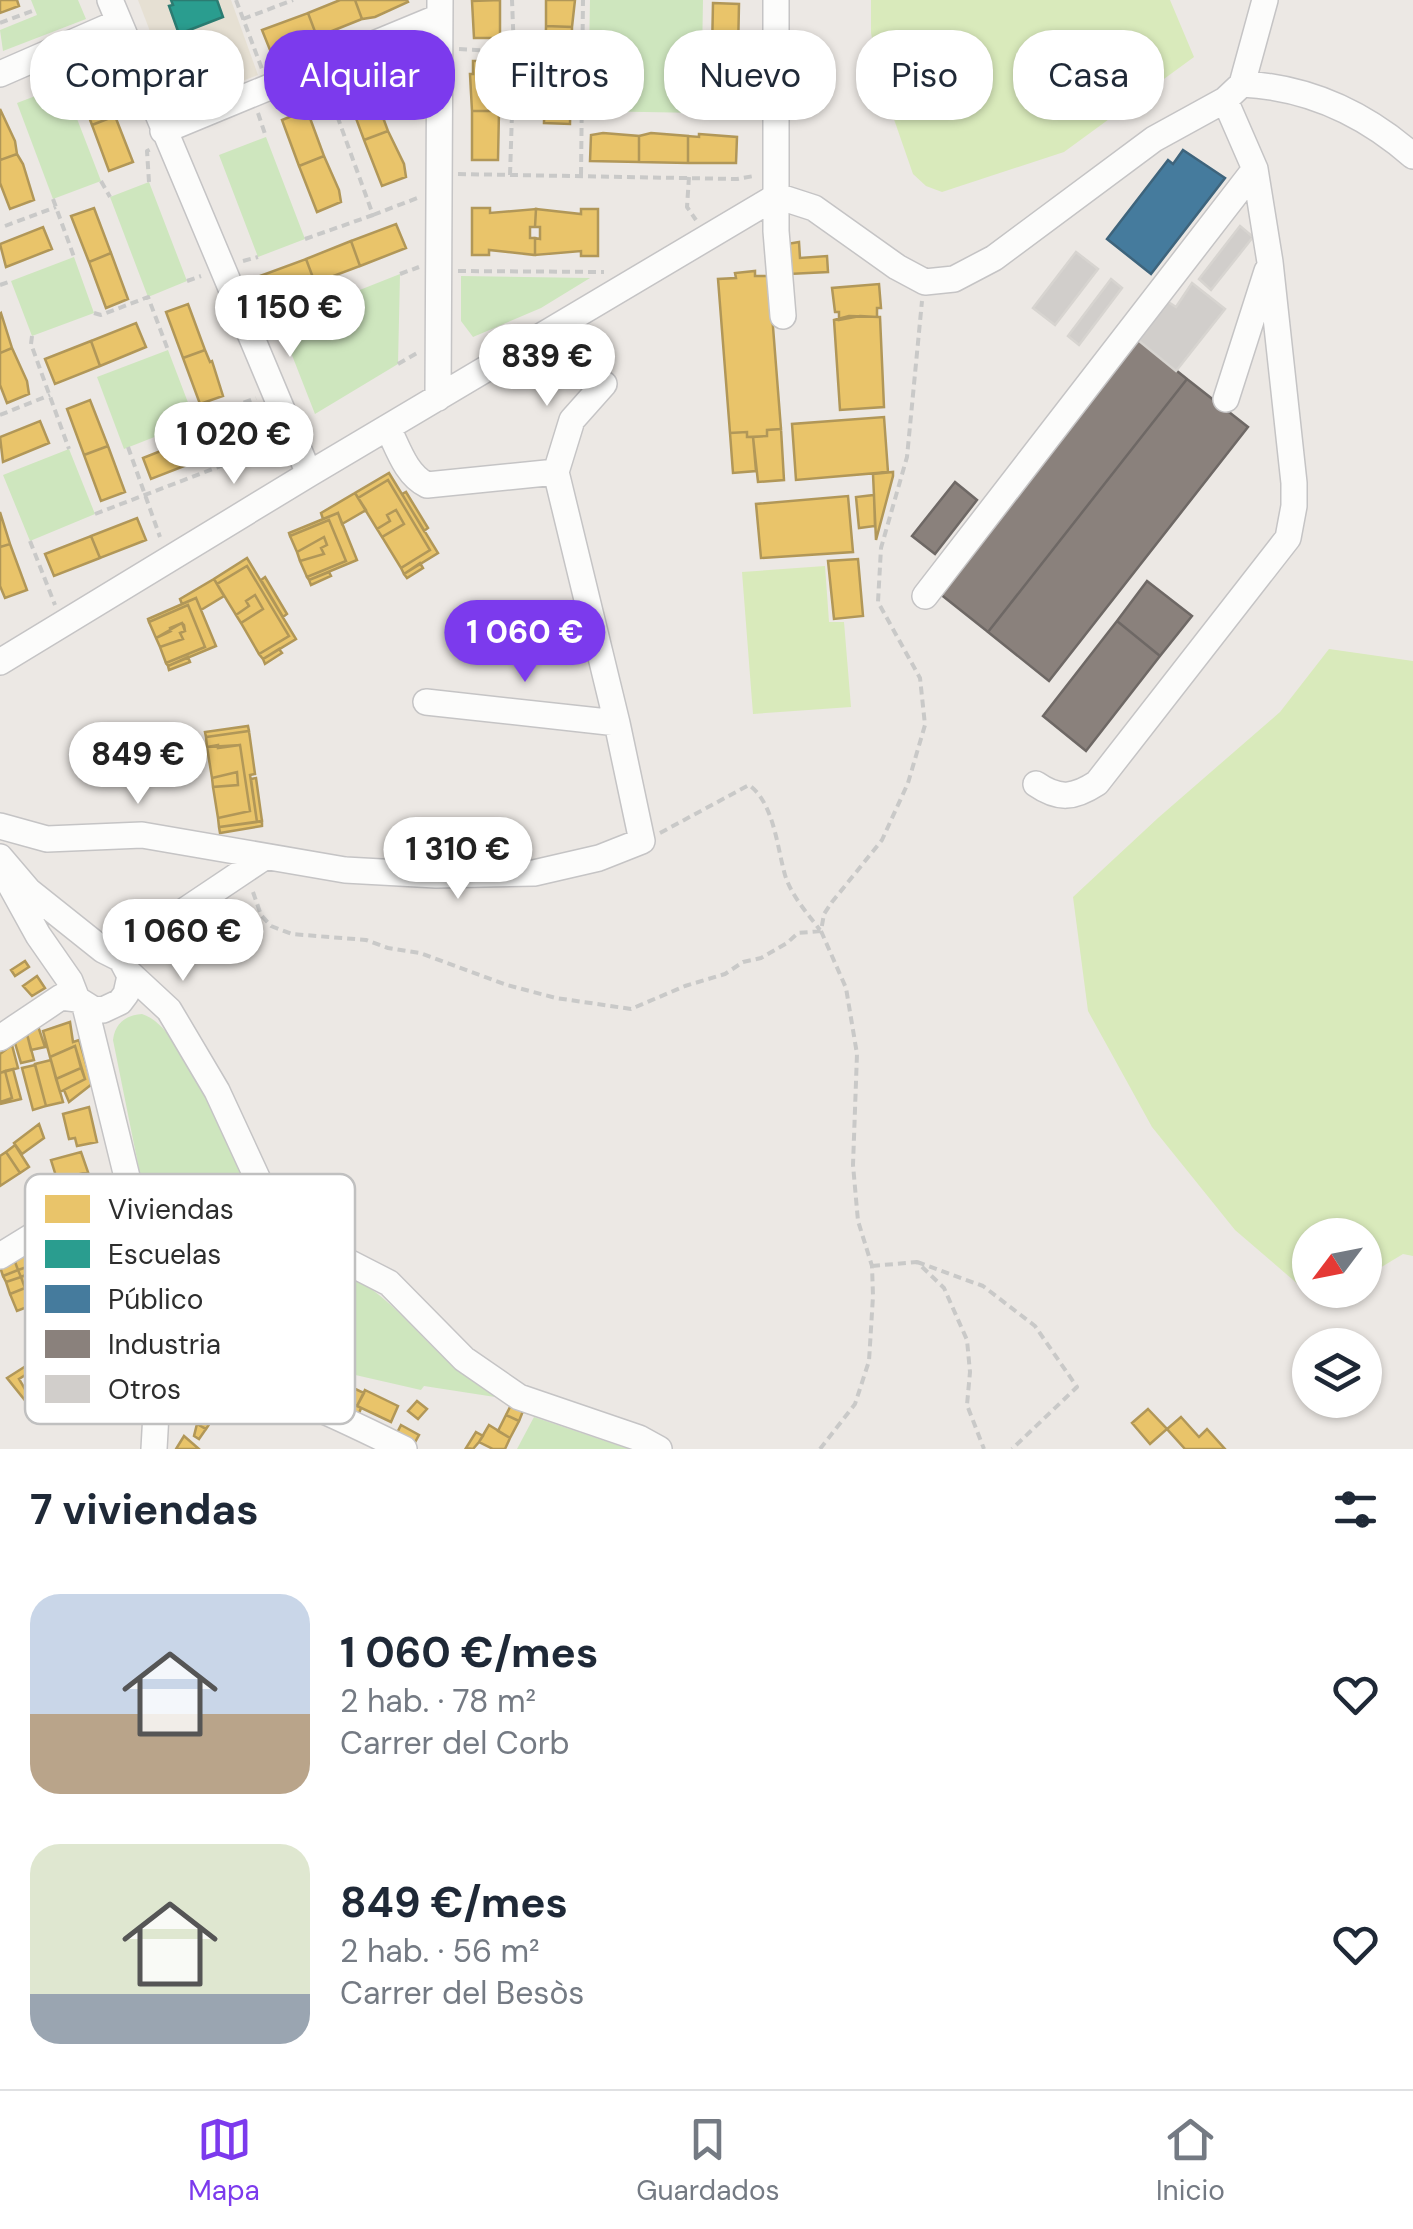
<!DOCTYPE html>
<html lang="es">
<meta charset="utf-8">
<style>
:root{--surface:#fff;--page:#f2f2f3;--text:#1f2937;--muted:#747a83;--line:#e0e1e3;--accent:#7c3aed}
body{margin:0;font-family:"DM Sans",sans-serif;background:var(--page);color:var(--text);height:100vh;display:flex;flex-direction:column;font-size:38px;white-space:nowrap}
*{box-sizing:border-box;margin:0}
p{font-size:32px;color:var(--muted)}
.icon{flex:none;width:55px;height:55px;fill:none;stroke:currentColor;stroke-width:2;stroke-linecap:round;stroke-linejoin:round}
.map{position:relative;height:1449px;overflow:hidden}
.sheet{display:flex;flex-direction:column;background:var(--surface);flex:1}
.sheet>*{flex:none}
.banner{position:absolute;left:30px;top:30px;width:1355px;height:90px;display:flex;gap:20px}
.needle{width:65px;rotate:238deg}
.fabs{position:absolute;left:1292px;top:1218px;display:grid;gap:20px}
.fabs a{display:grid;place-items:center;width:90px;height:90px;border-radius:50%;background:var(--surface);box-shadow:0 2px 8px #0004;font-size:50px}
.price{position:absolute;translate:-50% -85px;padding:0 22px;border-radius:35px;background:#fff;color:#222;font-size:32px;line-height:65px;filter:drop-shadow(0 2px 5px #0008)}
.price::after{content:'';position:absolute;left:50%;top:60px;width:30px;height:22px;margin-left:-15px;background:inherit;clip-path:polygon(0 0,100% 0,50% 100%)}
.price.on{background:var(--accent);color:#fff}
ul{padding:0;list-style:none}
li{display:flex;align-items:center;gap:30px;height:250px;padding:0 30px}
li span{display:grid;place-items:center;flex:none;width:280px;height:200px;border-radius:30px;color:#555}
li>.icon{margin-inline-start:auto}
span .icon{width:120px;height:120px;fill:#fffc;stroke-width:1}
li b{font-size:42px}
h2{display:flex;justify-content:space-between;align-items:center;height:120px;padding:0 30px;font-size:42px}
.tag{padding:0 35px;border-radius:40px;background:var(--surface);box-shadow:0 2px 8px #0004;font-size:35px;line-height:90px}
.tag.on{background:var(--accent);color:#fff}
.tab-bar{display:flex;justify-content:space-around;align-items:center;height:140px;border-top:2px solid var(--line);background:var(--surface);font-size:28px;color:var(--muted)}
.tab-bar a{display:grid;justify-items:center;gap:5px}
.tab-bar .on{color:var(--accent)}
.map>svg:first-child{display:block}
.education{fill:#e6e0d3}
.green{fill:#cee6be}
.pitch{fill:#d9eabb}
.homes{fill:#e9c46a;stroke:#b19758;stroke-width:2.5;fill-rule:evenodd}
.schools{fill:#2a9d8f;stroke:#2b7c72;stroke-width:2.5}
.public{fill:#457b9d;stroke:#3e647c;stroke-width:2.5}
.industry{fill:#8a817c;stroke:#6e6865;stroke-width:2.5}
.building{fill:#d1cecb;stroke:#d7d4d0;stroke-width:2.5}
.lines{fill:none;stroke-linecap:round;stroke-linejoin:round}
.minor-casing{stroke:#c5c4c5;stroke-width:28}
.path{stroke:#c9c9c8;stroke-width:4;stroke-dasharray:8 5;stroke-linecap:butt}
.minor{stroke:#fcfcfb;stroke-width:25}
.key{fill:#fff;stroke:#c0c0c0;stroke-width:2.5}
.key-label{font-size:28px;fill:#2e2e2e}
</style>
<div class="map">
<svg width="1413" height="1449" viewBox="0 0 1413 1449">
<rect width="100%" height="100%" fill="#ece8e4"/>
<path class="education" d="M 138,0 L 231,0 L 258,75 L 184,103 L 176,99 Z"/>
<path class="green" d="M 31,0 L 78,0 L 86,19 L 3,51 L 0,30 L 37,15 Z
M 590,0 L 703,0 L 701,113 L 588,111 Z
M 64,85 L 101,181 L 53,199 L 17,103 Z
M 266,137 L 305,239 L 258,257 L 219,155 Z
M 149,182 L 187,281 L 148,297 L 110,197 Z
M 74,257 L 94,313 L 32,336 L 11,281 Z
M 400,274 L 398,364 L 315,414 L 279,322 Z
M 461,276 L 590,278 L 541,308 L 473,337 L 461,321 Z
M 168,350 L 195,421 L 124,449 L 97,377 Z
M 69,449 L 95,514 L 30,541 L 3,475 Z
M 142,1014 C 187,1027 233,1167 258,1209 C 283,1250 316,1257 355,1279 C 392,1299 416,1333 447,1360 C 462,1373 483,1384 495,1397 L 424,1386 L 421,1390 L 351,1374 L 329,1402 L 183,1350 L 173,1338 L 113,1040 C 115,1023 126,1015 142,1014 Z
M 534,1417 L 629,1449 L 517,1449 Z"/>
<path class="pitch" d="M 871,0 L 1170,0 L 1194,57 L 1064,152 L 942,192 L 926,186 L 913,174 L 880,79 L 871,33 Z
M 825,566 L 829,622 L 844,622 L 851,707 L 753,714 L 742,572 Z
M 1329,649 L 1413,661 L 1413,1256 L 1403,1254 L 1365,1277 L 1365,1235 L 1310,1235 L 1310,1290 L 1344,1290 L 1321,1304 L 1235,1230 L 1152,1127 L 1088,1011 L 1073,897 L 1158,818 L 1280,712 Z"/>
<path class="homes" d="M 0,0 L 17,0 L 19,6 L 0,13 Z
M 340,0 L 355,0 L 362,19 L 317,37 L 308,13 Z
M 355,0 L 407,0 L 408,2 L 375,17 L 362,19 Z
M 500,0 L 500,38 L 474,38 L 472,1 Z
M 546,0 L 575,0 L 572,27 L 546,26 Z
M 713,3 L 739,4 L 738,52 L 712,52 Z
M 308,13 L 317,37 L 272,55 L 262,30 Z
M 546,26 L 572,27 L 571,75 L 545,75 Z
M 712,52 L 738,52 L 738,64 L 741,64 L 738,102 L 712,102 Z
M 473,61 L 499,61 L 499,111 L 472,111 L 470,74 L 473,74 Z
M 98,70 L 115,116 L 92,125 L 75,79 Z
M 545,75 L 571,75 L 570,124 L 544,123 Z
M 371,85 L 388,131 L 364,140 L 347,94 Z
M 0,109 L 15,141 L 17,154 L 0,160 Z
M 307,110 L 324,156 L 299,166 L 282,120 Z
M 472,111 L 499,111 L 498,160 L 472,160 Z
M 115,116 L 133,162 L 109,171 L 92,125 Z
M 388,131 L 404,164 L 406,177 L 382,186 L 364,140 Z
M 603,133 L 639,136 L 639,162 L 590,161 L 591,135 Z
M 651,133 L 688,136 L 688,163 L 639,162 L 639,136 Z
M 699,134 L 737,137 L 736,163 L 688,163 L 688,136 L 699,137 Z
M 17,154 L 23,164 L 34,200 L 10,209 L 0,183 L 0,160 Z
M 324,156 L 339,190 L 341,202 L 317,212 L 299,166 Z
M 94,208 L 111,253 L 89,262 L 71,216 Z
M 472,208 L 490,208 L 490,213 L 536,209 L 535,227 L 530,227 L 530,238 L 535,238 L 535,255 L 489,250 L 489,255 L 472,255 Z
M 536,209 L 581,214 L 581,209 L 598,209 L 598,256 L 581,256 L 581,251 L 535,255 L 535,238 L 540,239 L 540,227 L 535,227 Z
M 396,224 L 406,248 L 360,266 L 351,241 Z
M 43,227 L 52,249 L 6,267 L 0,244 Z
M 351,241 L 360,266 L 315,283 L 306,259 Z
M 799,242 L 800,258 L 827,256 L 828,272 L 789,274 L 787,244 Z
M 111,253 L 128,299 L 106,308 L 89,262 Z
M 306,259 L 315,283 L 270,301 L 260,276 Z
M 755,271 L 755,276 L 769,276 L 781,429 L 767,430 L 767,436 L 747,437 L 747,432 L 730,433 L 718,279 L 736,278 L 735,273 Z
M 879,284 L 881,308 L 877,308 L 877,317 L 860,316 L 839,320 L 839,312 L 835,312 L 832,288 Z
M 188,304 L 205,350 L 183,358 L 166,312 Z
M 1,313 L 12,348 L 0,353 L 0,314 Z
M 849,316 L 880,317 L 884,407 L 840,410 L 834,320 Z
M 136,323 L 146,347 L 100,366 L 91,341 Z
M 91,341 L 100,366 L 55,384 L 45,359 Z
M 12,348 L 27,381 L 29,394 L 7,403 L 0,385 L 0,353 Z
M 205,350 L 210,362 L 212,361 L 223,396 L 200,404 L 183,358 Z
M 90,400 L 108,446 L 84,455 L 67,409 Z
M 884,417 L 888,472 L 796,480 L 792,424 Z
M 40,421 L 49,443 L 3,462 L 0,437 Z
M 234,421 L 242,443 L 197,461 L 188,440 Z
M 781,429 L 784,480 L 758,482 L 753,437 L 767,436 L 767,430 Z
M 747,432 L 747,437 L 753,437 L 756,471 L 733,473 L 730,433 Z
M 188,440 L 197,461 L 151,479 L 143,458 Z
M 108,446 L 125,492 L 101,501 L 84,455 Z
M 893,472 L 893,476 L 876,540 L 873,474 Z
M 389,473 L 438,553 L 404,574 L 401,568 L 430,550 L 388,480 L 358,498 L 355,493 Z
M 388,480 L 430,550 L 401,568 L 382,537 L 404,524 L 396,510 L 387,515 L 390,521 L 377,529 L 358,498 Z
M 406,492 L 428,528 L 424,531 L 402,494 Z
M 355,493 L 366,510 L 342,524 L 338,513 L 323,519 L 321,513 Z
M 874,495 L 875,526 L 859,528 L 856,497 Z
M 848,496 L 853,552 L 761,558 L 756,504 Z
M 396,510 L 404,524 L 382,537 L 377,529 L 390,521 L 387,515 Z
M 0,512 L 10,544 L 0,547 Z
M 338,513 L 357,560 L 309,580 L 307,577 L 346,561 L 329,520 L 290,536 L 289,533 Z
M 137,518 L 146,540 L 100,558 L 91,536 Z
M 329,520 L 346,561 L 307,577 L 300,561 L 324,554 L 321,548 L 327,545 L 324,537 L 297,552 L 290,536 Z
M 91,536 L 100,558 L 54,576 L 45,554 Z
M 324,537 L 327,545 L 321,548 L 324,554 L 300,561 L 297,552 Z
M 10,544 L 27,590 L 5,598 L 0,586 L 0,547 Z
M 247,558 L 296,639 L 263,659 L 259,654 L 289,636 L 247,566 L 217,584 L 214,579 Z
M 858,559 L 863,616 L 834,619 L 828,561 Z
M 420,563 L 423,568 L 407,578 L 404,574 Z
M 247,566 L 289,636 L 259,654 L 241,623 L 263,609 L 255,595 L 246,601 L 249,606 L 236,615 L 217,584 Z
M 329,572 L 331,576 L 311,585 L 309,580 Z
M 265,577 L 287,614 L 283,617 L 261,580 Z
M 214,579 L 224,596 L 201,610 L 196,598 L 182,604 L 180,599 Z
M 255,595 L 263,609 L 241,623 L 236,615 L 249,606 L 246,601 Z
M 196,598 L 216,646 L 168,666 L 166,663 L 205,647 L 188,605 L 149,622 L 148,619 Z
M 188,605 L 205,647 L 166,663 L 160,647 L 183,639 L 180,633 L 185,631 L 184,625 L 182,623 L 170,628 L 171,631 L 156,638 L 149,622 Z
M 182,623 L 185,631 L 180,633 L 183,639 L 160,647 L 156,638 Z
M 279,649 L 282,653 L 265,664 L 263,659 Z
M 188,657 L 190,662 L 169,670 L 168,666 Z
M 248,726 L 249,731 L 206,737 L 205,732 Z
M 249,731 L 255,774 L 250,775 L 257,822 L 219,827 L 218,818 L 250,811 L 240,745 L 207,747 L 206,737 Z
M 218,745 L 218,748 L 240,745 L 250,811 L 218,818 L 213,787 L 238,785 L 237,772 L 212,778 L 207,747 Z
M 237,772 L 238,785 L 213,787 L 212,778 Z
M 256,778 L 262,821 L 257,822 L 251,779 Z
M 262,821 L 262,826 L 220,833 L 219,827 Z
M 25,961 L 29,967 L 15,976 L 11,970 Z
M 37,976 L 45,988 L 32,996 L 23,986 Z
M 70,1022 L 73,1042 L 79,1040 L 92,1084 L 69,1102 L 64,1090 L 85,1079 L 75,1046 L 50,1057 L 43,1031 Z
M 38,1026 L 45,1047 L 31,1050 L 27,1034 Z
M 27,1034 L 34,1060 L 21,1063 L 15,1043 Z
M 12,1045 L 18,1068 L 0,1073 L 0,1054 Z
M 75,1046 L 81,1068 L 56,1079 L 50,1057 Z
M 51,1060 L 63,1102 L 46,1106 L 35,1064 Z
M 35,1065 L 46,1106 L 33,1110 L 22,1068 Z
M 81,1068 L 85,1079 L 60,1092 L 56,1079 Z
M 13,1069 L 21,1099 L 0,1104 L 12,1098 L 5,1071 Z
M 5,1071 L 12,1098 L 0,1102 L 0,1073 Z
M 89,1107 L 97,1142 L 77,1146 L 75,1138 L 69,1139 L 63,1114 Z
M 39,1124 L 44,1138 L 22,1154 L 14,1143 Z
M 15,1145 L 29,1167 L 20,1173 L 6,1152 Z
M 6,1152 L 20,1173 L 0,1186 L 0,1156 Z
M 81,1152 L 88,1172 L 64,1178 L 66,1187 L 60,1189 L 51,1160 Z
M 27,1251 L 33,1265 L 18,1270 L 14,1259 Z
M 14,1259 L 18,1270 L 3,1276 L 0,1267 Z
M 33,1265 L 35,1271 L 21,1277 L 18,1270 Z
M 18,1270 L 21,1277 L 6,1282 L 3,1276 Z
M 35,1271 L 39,1282 L 25,1288 L 21,1277 Z
M 21,1277 L 25,1288 L 10,1294 L 6,1282 Z
M 25,1288 L 33,1309 L 28,1311 L 27,1307 L 17,1311 L 10,1294 Z
M 40,1357 L 49,1376 L 72,1376 L 75,1382 L 32,1409 L 7,1378 ZM 27,1374 L 37,1391 L 29,1396 L 19,1379 Z
M 349,1386 L 364,1393 L 357,1406 L 343,1399 Z
M 200,1388 L 214,1391 L 207,1411 L 210,1423 L 206,1429 L 197,1424 L 189,1391 Z
M 365,1390 L 398,1406 L 391,1422 L 357,1406 Z
M 343,1399 L 361,1408 L 358,1416 L 339,1407 Z
M 417,1401 L 427,1409 L 418,1419 L 408,1411 Z
M 511,1405 L 523,1411 L 519,1421 L 506,1415 Z
M 1148,1409 L 1167,1429 L 1150,1444 L 1132,1423 Z
M 506,1415 L 519,1421 L 510,1438 L 498,1431 Z
M 1181,1417 L 1199,1437 L 1207,1429 L 1225,1449 L 1185,1449 L 1167,1429 Z
M 197,1424 L 206,1429 L 199,1439 L 194,1436 Z
M 401,1425 L 419,1435 L 414,1444 L 396,1435 Z
M 489,1425 L 510,1438 L 505,1449 L 493,1449 L 479,1442 Z
M 476,1432 L 483,1436 L 479,1442 L 473,1449 L 466,1448 Z
M 184,1436 L 199,1449 L 176,1449 Z"/>
<path class="schools" d="M 171,0 L 217,0 L 223,17 L 179,34 L 169,6 L 173,5 Z"/>
<path class="public" d="M 1183,150 L 1225,178 L 1151,274 L 1107,239 L 1168,160 L 1173,164 Z"/>
<path class="industry" d="M 1138,340 L 1187,379 L 988,632 L 939,593 Z
M 1187,379 L 1248,427 L 1049,681 L 988,632 Z
M 955,482 L 977,500 L 935,554 L 912,536 Z
M 1147,581 L 1192,616 L 1160,656 L 1117,621 Z
M 1117,621 L 1160,656 L 1086,751 L 1043,716 Z"/>
<path class="building" d="M 1240,226 L 1253,237 L 1211,290 L 1199,279 Z
M 1076,252 L 1098,269 L 1055,325 L 1033,308 Z
M 1111,279 L 1122,288 L 1079,345 L 1068,336 Z
M 1192,283 L 1225,309 L 1176,371 L 1133,336 L 1162,298 L 1176,307 Z"/>
<g class="lines">
<g class="minor-casing">
<path id="minor" d="M 110,0 L 309,474
M 776,0 L 776,231 L 783,316
M 0,74 L 119,22
M 1242,84 C 1308,87 1364,113 1413,156
M 163,131 L 439,17
M 777,196 L 814,208 L 897,267 L 925,282 L 954,279 L 994,258 L 1154,139 L 1225,100 L 1242,84 L 1265,0
M 438,398 L 440,0
M 1226,399 L 1267,271
M 388,428 C 398,448 406,475 427,485 L 556,472
M 925,596 L 1255,169
M 0,662 L 309,474 L 777,196
M 426,702 L 617,723
M 1036,784 C 1059,800 1074,798 1097,783 L 1288,538 L 1294,506 L 1294,483 L 1270,262 L 1255,169 L 1225,100
M 0,826 L 47,839 L 142,835 L 345,870 L 436,875 L 534,873 L 599,858 L 642,841 L 617,723 L 556,472 L 572,420 L 604,384
M 0,857 L 29,891 L 103,950 L 121,959 L 130,976 L 126,994 L 120,1002 L 103,1010 L 93,1009 L 77,999 L 70,981 L 38,935 L 0,866
M 117,956 L 263,858
M 128,972 L 169,1010 L 217,1091 L 266,1197 L 278,1215 L 305,1240 L 389,1283 L 464,1359 L 519,1397 L 639,1438 L 659,1449
M 85,1006 L 128,1181 L 155,1328 L 159,1360 L 154,1449
M 0,1038 L 61,997 L 77,999
M 0,1256 L 78,1208 L 128,1181
M 159,1360 C 251,1374 321,1408 404,1449"/>
</g>
<path class="path" d="M 236,0 L 262,69
M 243,19 L 293,0
M 0,23 L 35,10
M 459,49 L 514,52
M 59,70 L 64,85
M 701,108 L 757,109
M 258,113 L 266,137
M 458,174 L 737,179 L 754,176
M 510,175 L 514,52 L 512,0
M 581,175 L 583,0
M 689,177 L 687,207 L 696,220
M 101,181 L 110,197
M 149,182 L 147,151 L 151,149
M 53,199 L 74,257
M 373,215 L 420,197
M 5,226 L 56,207
M 305,239 L 373,215 L 326,85
M 243,261 L 258,257
M 458,271 L 604,272
M 400,274 L 419,267
M 187,281 L 201,276
M 0,285 L 11,281
M 94,313 L 101,315 L 148,297 L 168,350
M 32,336 L 31,344 L 69,449
M 398,364 L 417,353
M 0,415 L 50,395
M 195,421 L 256,398
M 128,447 L 160,537
M 95,514 L 273,446
M 30,541 L 55,605
M 660,833 L 749,785 C 774,803 777,847 785,875 C 791,895 807,913 820,930
M 253,892 L 261,915 L 271,926 L 292,934 L 366,940 L 388,948 L 420,953 L 507,985 L 556,998 L 631,1009 L 685,986 L 725,974 L 743,962 L 761,958 L 787,943 L 798,933 L 821,931
M 917,1262 L 983,1286 L 1035,1326 L 1077,1387 L 1012,1449
M 872,1266 L 917,1262 L 944,1288 L 967,1340 L 970,1372 L 967,1405 L 984,1449
M 820,1449 L 855,1404 L 869,1361 L 873,1296 L 872,1266 L 858,1221 L 853,1165 L 857,1054 L 846,988 L 821,931 L 824,914 L 832,902 L 882,840 L 908,783 L 925,725 L 920,678 L 878,602 L 881,548 L 907,457 L 922,301"/>
<use href="#minor" class="minor"/>
</g>
<rect x="25" y="1174" width="330" height="250" rx="15" class="key"/>
<rect x="45" y="1195" width="45" height="28" fill="#e9c46a"/>
<rect x="45" y="1240" width="45" height="28" fill="#2a9d8f"/>
<rect x="45" y="1285" width="45" height="28" fill="#457b9d"/>
<rect x="45" y="1330" width="45" height="28" fill="#8a817c"/>
<rect x="45" y="1375" width="45" height="28" fill="#d1cecb"/>
<g class="key-label">
<text x="108" y="1219">Viviendas</text>
<text x="108" y="1264">Escuelas</text>
<text x="108" y="1309">Público</text>
<text x="108" y="1354">Industria</text>
<text x="108" y="1399">Otros</text>
</g>
</svg>
<div class="fabs">
<a><svg class="needle" viewBox="-14 -14 28 28"><path d="M0-13l5 13h-10z" fill="#e53935"/><path d="M0 13l5-13h-10z" fill="#747a83"/></svg></a>
<a><svg class="icon" aria-label="layers" viewBox="0 0 24 24"><path d="M12 4l9 5-9 5-9-5zM3 14l9 5 9-5"/></svg></a>
</div>
<b class="price" style="left:290px;top:360px">1 150 €</b>
<b class="price" style="left:547px;top:409px">839 €</b>
<b class="price" style="left:234px;top:487px">1 020 €</b>
<b class="price on" style="left:525px;top:685px">1 060 €</b>
<b class="price" style="left:138px;top:807px">849 €</b>
<b class="price" style="left:458px;top:902px">1 310 €</b>
<b class="price" style="left:183px;top:984px">1 060 €</b>
<div class="banner">
<a class="tag">Comprar</a>
<a class="tag on">Alquilar</a>
<a class="tag">Filtros</a>
<a class="tag">Nuevo</a>
<a class="tag">Piso</a>
<a class="tag">Casa</a>
</div>
</div>
<section class="sheet">
<h2>7 viviendas<svg class="icon" aria-label="filters" viewBox="0 0 24 24"><path d="M4 7h16M4 17h16"/><circle cx="9" cy="7" r="2"/><circle cx="15" cy="17" r="2"/></svg></h2>
<ul>
<li><span style="background:linear-gradient(#c9d6e8 60%,#b9a48a 0)"><svg class="icon" aria-label="home" viewBox="0 0 24 24"><path d="M3 11l9-7 9 7M6 9v11h12V9"/></svg></span><div><b>1 060 €/mes</b><p>2 hab. · 78 m²</p><p>Carrer del Corb</p></div><svg class="icon" aria-label="heart" viewBox="0 0 24 24"><path d="M12 20l-8-8c-3-5 5-10 8-4 3-6 11-1 8 4z"/></svg></li>
<li><span style="background:linear-gradient(#dfe7d0 75%,#9aa5b1 0)"><svg class="icon" aria-label="home" viewBox="0 0 24 24"><path d="M3 11l9-7 9 7M6 9v11h12V9"/></svg></span><div><b>849 €/mes</b><p>2 hab. · 56 m²</p><p>Carrer del Besòs</p></div><svg class="icon" aria-label="heart" viewBox="0 0 24 24"><path d="M12 20l-8-8c-3-5 5-10 8-4 3-6 11-1 8 4z"/></svg></li>
</ul>
</section>
<nav class="tab-bar">
<a class="on"><svg class="icon" aria-label="map" viewBox="0 0 24 24"><path d="M3 6l6-2 6 2 6-2v14l-6 2-6-2-6 2zM9 4v14M15 6v14"/></svg>Mapa</a>
<a><svg class="icon" aria-label="saved" viewBox="0 0 24 24"><path d="M7 4h10v16l-5-4-5 4z"/></svg>Guardados</a>
<a><svg class="icon" aria-label="home" viewBox="0 0 24 24"><path d="M3 11l9-7 9 7M6 9v11h12V9"/></svg>Inicio</a>
</nav>
